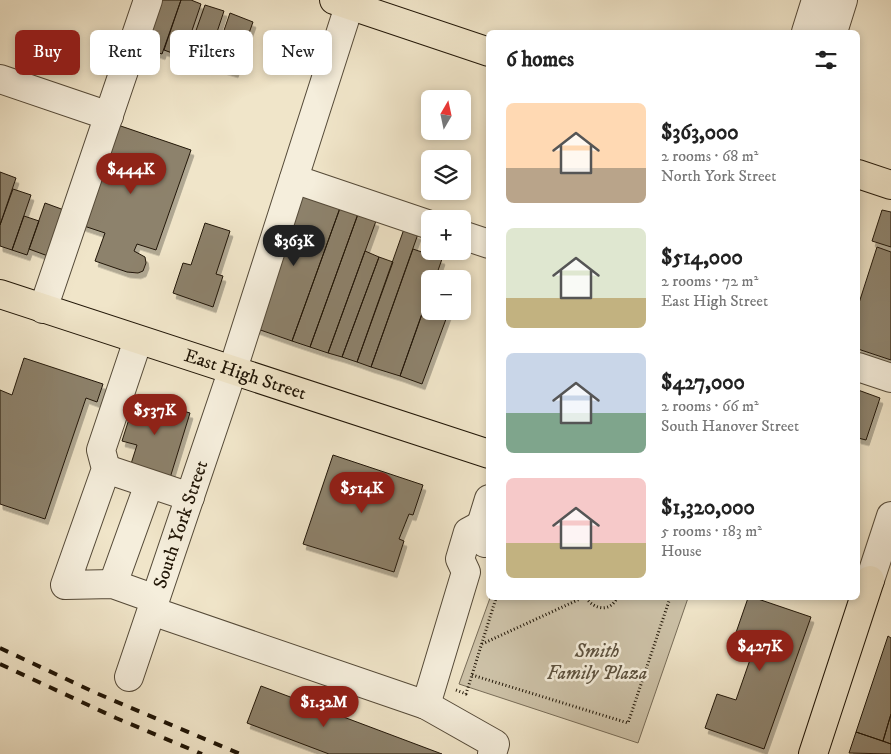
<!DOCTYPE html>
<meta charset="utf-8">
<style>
:root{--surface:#fff;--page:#f2f2f2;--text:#222;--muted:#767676;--accent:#8f2418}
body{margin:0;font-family:"IM FELL DW Pica",serif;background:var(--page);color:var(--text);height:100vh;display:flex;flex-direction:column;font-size:19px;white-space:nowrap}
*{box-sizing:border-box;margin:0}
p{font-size:16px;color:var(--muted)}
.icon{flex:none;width:28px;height:28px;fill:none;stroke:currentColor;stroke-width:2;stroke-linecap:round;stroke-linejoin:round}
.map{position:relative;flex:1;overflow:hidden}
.details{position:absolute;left:486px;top:30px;width:374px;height:570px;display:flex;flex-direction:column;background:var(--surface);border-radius:8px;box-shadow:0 2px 8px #0003}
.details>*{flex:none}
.top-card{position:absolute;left:15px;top:30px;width:396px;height:45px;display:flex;gap:10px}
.needle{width:32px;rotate:9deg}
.buttons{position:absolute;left:421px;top:90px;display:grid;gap:10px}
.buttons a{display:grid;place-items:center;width:50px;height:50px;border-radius:8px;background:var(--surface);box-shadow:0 2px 8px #0003;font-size:25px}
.price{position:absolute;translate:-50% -42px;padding:0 11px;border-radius:18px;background:var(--accent);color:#fff;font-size:16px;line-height:32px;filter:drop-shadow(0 1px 2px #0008)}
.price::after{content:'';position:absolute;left:50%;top:30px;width:15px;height:11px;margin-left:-8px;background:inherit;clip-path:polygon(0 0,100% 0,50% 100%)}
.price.active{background:#222;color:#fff}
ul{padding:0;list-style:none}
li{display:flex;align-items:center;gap:15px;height:125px;padding:0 20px}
li span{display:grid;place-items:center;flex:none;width:140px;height:100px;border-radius:8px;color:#555}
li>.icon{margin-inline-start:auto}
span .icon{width:60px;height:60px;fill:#fffc;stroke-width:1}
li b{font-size:21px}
h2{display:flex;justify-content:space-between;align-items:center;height:60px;padding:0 20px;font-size:21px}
.tag{padding:0 18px;border-radius:8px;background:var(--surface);box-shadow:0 2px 8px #0003;font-size:18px;line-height:45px}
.tag.active{background:var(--accent);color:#fff}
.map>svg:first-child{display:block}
.green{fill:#cdc2a8;stroke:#776c58}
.building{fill:#8d826c;stroke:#211607;filter:url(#shadow)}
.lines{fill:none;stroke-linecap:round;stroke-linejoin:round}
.minor-casing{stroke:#554a38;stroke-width:30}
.major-casing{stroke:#211607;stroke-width:30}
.path{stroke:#211607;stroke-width:3;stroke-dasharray:1 2.5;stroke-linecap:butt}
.minor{stroke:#f5eedc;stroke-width:28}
.major{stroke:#f0e5c9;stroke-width:28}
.rail{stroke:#211607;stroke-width:4;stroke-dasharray:9 9;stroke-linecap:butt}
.labels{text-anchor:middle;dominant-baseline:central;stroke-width:5;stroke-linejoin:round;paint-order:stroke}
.street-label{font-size:19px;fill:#211607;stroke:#f5eedc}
.park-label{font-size:19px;font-style:italic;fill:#5d523f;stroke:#f5eedc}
</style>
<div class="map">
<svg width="891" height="754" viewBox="0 0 891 754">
<defs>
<filter id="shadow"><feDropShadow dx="3" dy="5.5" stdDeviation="0" flood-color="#0004"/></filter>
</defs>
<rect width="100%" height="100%" fill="#f0e5c9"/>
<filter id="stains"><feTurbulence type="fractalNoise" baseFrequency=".004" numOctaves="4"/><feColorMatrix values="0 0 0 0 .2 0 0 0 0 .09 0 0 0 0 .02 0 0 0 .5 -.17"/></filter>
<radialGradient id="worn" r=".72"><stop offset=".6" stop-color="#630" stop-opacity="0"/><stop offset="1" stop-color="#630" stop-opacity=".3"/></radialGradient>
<path class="green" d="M 490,598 L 688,598 L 638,743 L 459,684 Z"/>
<path class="building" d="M 158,0 L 181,0 L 162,54 L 142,47 Z
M 181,0 L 191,0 L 201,4 L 183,57 L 164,50 Z
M 205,5 L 224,11 L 207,62 L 187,56 Z
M 230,13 L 253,22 L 235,72 L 212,65 Z
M 109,122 L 191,150 L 156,250 L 137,244 L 134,251 L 145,257 L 146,263 L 143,271 L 138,273 L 127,272 L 95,261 L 105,233 L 75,223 Z
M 0,172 L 16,178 L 0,225 Z
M 13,189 L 31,195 L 12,250 L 0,246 L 0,225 Z
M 297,193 L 340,208 L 292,341 L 249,326 Z
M 45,203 L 64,210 L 48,256 L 29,249 Z
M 340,208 L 358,214 L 310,347 L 292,341 Z
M 882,210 L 891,212 L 891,247 L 872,241 Z
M 358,214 L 376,221 L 328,353 L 310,347 Z
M 24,216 L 39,221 L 27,255 L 12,250 Z
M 205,223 L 230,231 L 216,274 L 223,276 L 213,307 L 173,293 L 183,263 L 191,265 Z
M 404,229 L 418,234 L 371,367 L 357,362 Z
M 877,247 L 891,252 L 891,360 L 858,349 L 858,306 Z
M 413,249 L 442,259 L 435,279 L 430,279 L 430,292 L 400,376 L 371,367 Z
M 365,251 L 379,257 L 342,357 L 328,353 Z
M 379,257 L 393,262 L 357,362 L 342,357 Z
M 426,302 L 430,303 L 430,311 L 449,311 L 422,384 L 400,376 Z
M 24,358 L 103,384 L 97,402 L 86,398 L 45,519 L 0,504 L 0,390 L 12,395 Z
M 858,390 L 880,398 L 866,440 L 858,438 Z
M 136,397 L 190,413 L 170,478 L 130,467 L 137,445 L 122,441 Z
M 333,455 L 423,485 L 413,515 L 409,514 L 399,539 L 404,541 L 394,572 L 303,544 Z
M 748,598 L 755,598 L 811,617 L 764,749 L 705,728 L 717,694 L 736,700 L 752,654 L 731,647 Z
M 888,636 L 891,638 L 891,714 L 883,741 L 856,732 Z
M 261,686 L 442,754 L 329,754 L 247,723 Z
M 891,714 L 891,744 L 883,741 Z
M 856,732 L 891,744 L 891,754 L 849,753 Z"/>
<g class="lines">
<g class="minor-casing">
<g id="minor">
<path d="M 806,32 L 816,0"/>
<path d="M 833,32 L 843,0"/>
<path d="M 0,79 L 109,116"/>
<path d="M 294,179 L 430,225"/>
<path d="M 462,235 L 489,244"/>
<path d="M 43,309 L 148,0"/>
<path d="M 138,340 L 101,450 L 106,469 L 65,585 L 113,584 L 155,599"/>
<path d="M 858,367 L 891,378"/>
<path d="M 106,469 L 190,497"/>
<path d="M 485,543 L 486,538 L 481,525 L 489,499"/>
<path d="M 870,580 L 891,516"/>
<path d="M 113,584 L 149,484"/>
<path d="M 152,611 L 426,705 L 495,744 L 492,754"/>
<path id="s1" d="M 129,677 L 232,372 L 351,0"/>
<path d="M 426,705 L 466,572 L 460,559 L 468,532 L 481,525"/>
</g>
</g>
<g class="major-casing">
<g id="major">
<path d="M 334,0 L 489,52"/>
<path d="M 858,174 L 891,185"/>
<path id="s2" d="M 0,294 L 489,454"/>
<path d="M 813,754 L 870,580"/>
</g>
</g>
<path class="path" d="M 586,598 C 595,610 610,612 617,598
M 482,644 L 582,598
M 472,675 L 628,723 L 670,598
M 456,690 L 466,694 L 496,598"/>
<use href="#minor" class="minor"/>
<use href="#major" class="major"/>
<path class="rail" d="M 0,648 L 96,693 L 240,754
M 0,664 L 116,718 L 202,754"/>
</g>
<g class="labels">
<g class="street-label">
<text stroke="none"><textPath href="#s2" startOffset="258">East High Street</textPath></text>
<text stroke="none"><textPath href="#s1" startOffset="161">South York Street</textPath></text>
</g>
<g class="park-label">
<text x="597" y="651">Smith<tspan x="597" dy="22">Family Plaza</tspan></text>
</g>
</g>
<rect width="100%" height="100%" filter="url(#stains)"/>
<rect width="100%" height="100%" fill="url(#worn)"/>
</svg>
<div class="buttons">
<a><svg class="needle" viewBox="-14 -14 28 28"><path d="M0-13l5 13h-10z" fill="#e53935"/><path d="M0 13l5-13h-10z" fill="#767676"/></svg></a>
<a><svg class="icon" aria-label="layers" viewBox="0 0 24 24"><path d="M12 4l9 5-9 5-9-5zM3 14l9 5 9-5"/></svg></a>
<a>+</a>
<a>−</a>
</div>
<b class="price" style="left:131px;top:195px">$444K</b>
<b class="price active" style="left:294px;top:267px">$363K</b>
<b class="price" style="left:155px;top:436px">$537K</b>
<b class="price" style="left:362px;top:514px">$514K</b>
<b class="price" style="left:760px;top:672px">$427K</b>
<b class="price" style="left:324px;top:728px">$1.32M</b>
<div class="top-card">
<a class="tag active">Buy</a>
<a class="tag">Rent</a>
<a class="tag">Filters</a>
<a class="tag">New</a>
</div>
<section class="details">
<h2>6 homes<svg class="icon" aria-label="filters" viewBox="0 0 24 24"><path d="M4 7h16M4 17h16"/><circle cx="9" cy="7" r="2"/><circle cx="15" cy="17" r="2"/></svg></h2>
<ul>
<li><span style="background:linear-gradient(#ffd9b3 65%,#b9a48a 0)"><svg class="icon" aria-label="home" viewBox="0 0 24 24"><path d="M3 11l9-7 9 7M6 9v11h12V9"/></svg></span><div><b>$363,000</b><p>2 rooms · 68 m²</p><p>North York Street</p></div></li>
<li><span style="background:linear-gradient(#dfe7d0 70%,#c2b280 0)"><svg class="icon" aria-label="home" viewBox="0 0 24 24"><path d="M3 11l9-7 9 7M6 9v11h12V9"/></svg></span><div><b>$514,000</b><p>2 rooms · 72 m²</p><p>East High Street</p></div></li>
<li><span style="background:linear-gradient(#c9d6e8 60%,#7fa58c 0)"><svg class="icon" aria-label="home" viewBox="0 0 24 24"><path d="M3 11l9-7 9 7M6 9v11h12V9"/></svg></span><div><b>$427,000</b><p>2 rooms · 66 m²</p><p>South Hanover Street</p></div></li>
<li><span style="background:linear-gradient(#f6c9c9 65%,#c2b280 0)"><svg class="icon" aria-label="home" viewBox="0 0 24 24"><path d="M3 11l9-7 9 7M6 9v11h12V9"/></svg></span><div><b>$1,320,000</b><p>5 rooms · 183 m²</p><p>House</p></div></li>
</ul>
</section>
</div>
